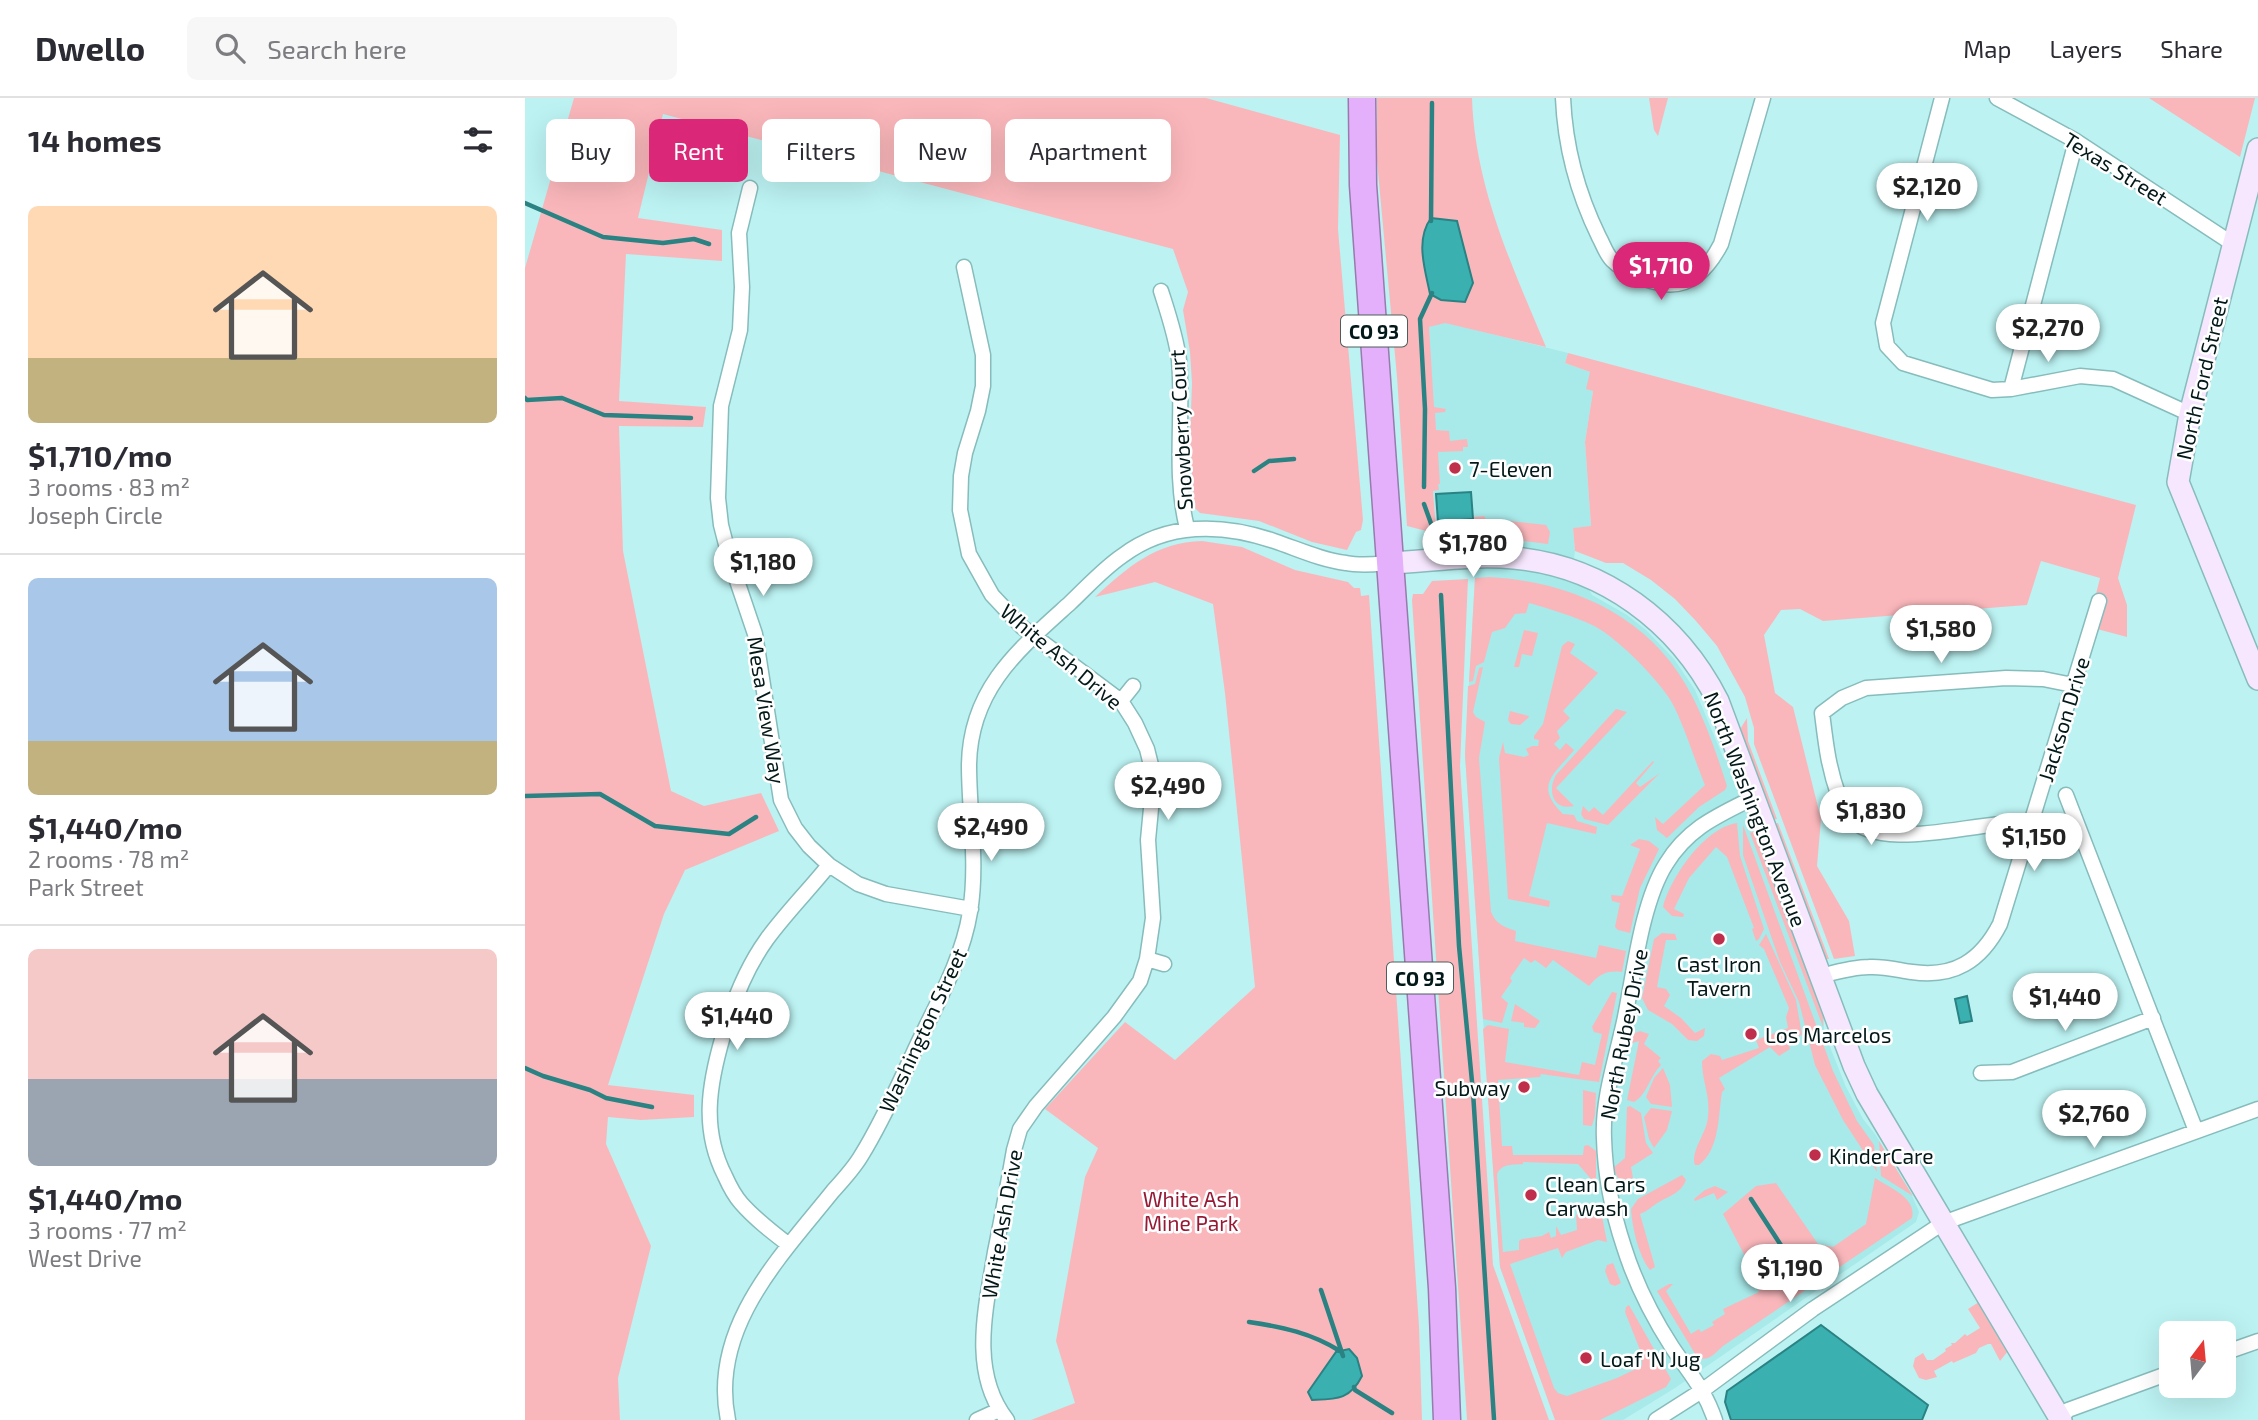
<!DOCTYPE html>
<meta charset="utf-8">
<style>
:root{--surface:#fff;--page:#f7f7f7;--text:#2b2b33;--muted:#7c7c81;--line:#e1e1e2;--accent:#db2777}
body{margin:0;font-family:"Exo 2",sans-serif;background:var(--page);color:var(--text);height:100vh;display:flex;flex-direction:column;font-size:26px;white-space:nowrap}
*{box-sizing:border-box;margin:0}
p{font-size:23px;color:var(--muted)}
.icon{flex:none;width:38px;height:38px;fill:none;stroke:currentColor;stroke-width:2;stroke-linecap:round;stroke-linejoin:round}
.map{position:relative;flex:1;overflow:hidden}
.drawer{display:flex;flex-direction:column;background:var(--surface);width:525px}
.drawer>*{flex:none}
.hud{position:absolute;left:21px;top:21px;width:665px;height:63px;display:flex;gap:14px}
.needle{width:46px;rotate:16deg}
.tools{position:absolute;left:1634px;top:1223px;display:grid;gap:14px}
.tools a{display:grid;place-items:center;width:77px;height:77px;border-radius:10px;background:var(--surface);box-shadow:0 7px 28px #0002;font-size:35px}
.price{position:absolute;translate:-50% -60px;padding:0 16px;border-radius:24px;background:#fff;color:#222;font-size:23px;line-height:46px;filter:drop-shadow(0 2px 4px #0008)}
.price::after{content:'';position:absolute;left:50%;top:42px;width:21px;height:16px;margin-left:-10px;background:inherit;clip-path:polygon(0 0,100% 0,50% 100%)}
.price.selected{background:var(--accent);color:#fff}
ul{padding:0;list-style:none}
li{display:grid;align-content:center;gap:14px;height:371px;padding:0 28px}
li+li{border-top:2px solid var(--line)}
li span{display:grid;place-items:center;height:217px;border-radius:10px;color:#555}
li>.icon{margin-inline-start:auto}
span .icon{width:126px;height:126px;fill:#fffc;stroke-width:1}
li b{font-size:30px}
h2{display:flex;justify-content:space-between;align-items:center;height:84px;padding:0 28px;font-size:30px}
.chip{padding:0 24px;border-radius:10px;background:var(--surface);box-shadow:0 7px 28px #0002;font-size:24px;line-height:63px}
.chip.selected{background:var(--accent);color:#fff}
header{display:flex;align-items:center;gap:42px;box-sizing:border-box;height:98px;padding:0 35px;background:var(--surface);border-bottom:2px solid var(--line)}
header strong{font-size:33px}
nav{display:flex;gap:38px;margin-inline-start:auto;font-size:24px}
.search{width:490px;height:63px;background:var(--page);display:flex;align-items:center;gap:18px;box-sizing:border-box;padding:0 24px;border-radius:10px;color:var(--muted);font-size:26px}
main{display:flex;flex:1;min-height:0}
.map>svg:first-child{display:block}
.built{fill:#a8e9e9}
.green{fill:#fab7bb}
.water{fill:#3bb0b1;stroke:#2a8283;stroke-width:2}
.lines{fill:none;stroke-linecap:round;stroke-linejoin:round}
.stream{stroke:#2a8283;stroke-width:4.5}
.street-casing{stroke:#87bcbc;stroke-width:17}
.secondary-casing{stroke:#87bcbc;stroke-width:24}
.highway-casing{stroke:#967bac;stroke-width:29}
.street{stroke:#fff;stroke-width:14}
.secondary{stroke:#f7e7fe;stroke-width:21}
.highway{stroke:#e5b0fb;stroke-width:26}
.poi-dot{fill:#bf2e4a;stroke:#fff;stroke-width:2.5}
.labels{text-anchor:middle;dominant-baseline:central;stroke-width:5;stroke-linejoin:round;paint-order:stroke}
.shield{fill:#fff;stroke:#4f5d5d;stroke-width:2}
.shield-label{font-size:19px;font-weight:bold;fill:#031818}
.street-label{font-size:21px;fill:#031818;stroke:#fff}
.poi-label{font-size:21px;fill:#031818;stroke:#fff;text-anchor:start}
.park-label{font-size:21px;fill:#961a35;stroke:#fff}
</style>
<header>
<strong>Dwello</strong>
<div class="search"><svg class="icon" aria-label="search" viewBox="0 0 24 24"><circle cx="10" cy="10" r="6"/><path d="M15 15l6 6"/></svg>Search here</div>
<nav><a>Map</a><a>Layers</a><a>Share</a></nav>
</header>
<main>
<section class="drawer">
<h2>14 homes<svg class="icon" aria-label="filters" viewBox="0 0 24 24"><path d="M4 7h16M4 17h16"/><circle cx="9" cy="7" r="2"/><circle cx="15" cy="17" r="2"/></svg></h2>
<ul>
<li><span style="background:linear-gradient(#ffd9b3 70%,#c2b280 0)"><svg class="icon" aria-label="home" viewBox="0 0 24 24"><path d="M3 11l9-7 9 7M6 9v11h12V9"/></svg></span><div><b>$1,710/mo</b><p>3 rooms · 83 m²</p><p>Joseph Circle</p></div></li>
<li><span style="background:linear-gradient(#a9c7e8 75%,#c2b280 0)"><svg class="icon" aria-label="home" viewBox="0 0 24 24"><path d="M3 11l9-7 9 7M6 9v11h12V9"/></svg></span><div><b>$1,440/mo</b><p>2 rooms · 78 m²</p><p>Park Street</p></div></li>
<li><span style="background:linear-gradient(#f6c9c9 60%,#9aa5b1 0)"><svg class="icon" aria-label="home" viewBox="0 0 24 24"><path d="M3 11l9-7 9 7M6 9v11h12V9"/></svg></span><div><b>$1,440/mo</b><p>3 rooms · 77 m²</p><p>West Drive</p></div></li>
</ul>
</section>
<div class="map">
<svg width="1733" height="1322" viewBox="0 0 1733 1322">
<rect width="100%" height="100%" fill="#bcf2f2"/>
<path class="built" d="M 919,224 L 1043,255 L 1040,265 L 1065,274 L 1068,293 L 1060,344 L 1066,429 L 1048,430 L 1050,453 L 1046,482 L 1062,488 L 1067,497 L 1102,517 L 1121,532 L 1149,561 L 1170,592 L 1198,659 L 1208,670 L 1299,919 L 1299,934 L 1321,989 L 1338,1021 L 1350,1036 L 1386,1095 L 1394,1114 L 1391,1124 L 1150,1290 L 1098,1322 L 1031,1322 L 975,1169 L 940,657 L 950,480 L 912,434 L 894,232 Z"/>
<path class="green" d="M 49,0 L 681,0 L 815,37 L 813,131 L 838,422 L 836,432 L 831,434 L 822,452 L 787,444 L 734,423 L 675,415 L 669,409 L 665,340 L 667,285 L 665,254 L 658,212 L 663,194 L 648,151 L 138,16 L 113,120 L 197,132 L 197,163 L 101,156 L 94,303 L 181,309 L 178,329 L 94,328 L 98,453 L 146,693 L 179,708 L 236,695 L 254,733 L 160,772 L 139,816 L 83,987 L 169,997 L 169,1019 L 116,1022 L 83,1019 L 81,1046 L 126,1148 L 93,1280 L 95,1322 L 0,1322 L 0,170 Z
M 852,0 L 947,0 C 950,89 987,168 1021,249 L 920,225 L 904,229 L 909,309 L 921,311 L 920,314 L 910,315 L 911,332 L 924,333 L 925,343 L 942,341 L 943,349 L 938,349 L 938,353 L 913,354 L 915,386 L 913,386 L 914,392 L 908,393 L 911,429 L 913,423 L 959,418 L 962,423 L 960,440 L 932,441 L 882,428 L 872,279 L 852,63 Z
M 1124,0 L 1143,0 L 1133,38 L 1129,32 Z
M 1625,0 L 1730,0 L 1715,59 L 1624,0 Z
M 1043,255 L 1611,407 L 1593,480 L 1602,507 L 1602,539 L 1572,531 L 1570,500 L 1575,480 L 1516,463 L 1502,507 L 1298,523 L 1275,511 L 1256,512 L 1239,537 L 1250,595 L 1268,609 L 1296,721 L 1292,768 L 1324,823 L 1330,858 L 1309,861 L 1229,646 L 1229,630 L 1220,599 L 1192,548 L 1171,523 L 1150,501 L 1126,482 L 1098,465 L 1081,465 L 1050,453 L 1048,430 L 1066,428 L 1060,344 L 1068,293 L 1061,291 L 1065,274 L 1040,265 Z
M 986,423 L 1021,427 L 1025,434 L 1023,446 L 973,440 L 976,429 Z
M 677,443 L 717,449 L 770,472 L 823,484 L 829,490 L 835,490 L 836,498 L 844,497 L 894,1228 L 897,1322 L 506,1322 L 550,1305 L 531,1243 L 560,1079 L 573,1050 L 520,1011 L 600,924 L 650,962 L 730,889 L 700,595 L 688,506 L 630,484 L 570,499 C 603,469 631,444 677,443 Z
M 965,479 C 1049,484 1128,520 1167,598 C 1182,627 1192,657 1202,688 L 1200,692 L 1174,709 L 1142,740 L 1132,732 L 1130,719 L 1138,726 L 1180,687 C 1170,663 1158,624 1146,603 C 1132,580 1089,536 1065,526 C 1045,517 1025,511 1004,505 L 1001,515 L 990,516 L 980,530 L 967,534 L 959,564 L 951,568 L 948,583 L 944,584 L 950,480 Z
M 943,481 L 935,668 L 968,1167 L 1024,1322 L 942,1322 L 887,502 L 888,496 L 898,496 L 907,483 Z
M 999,532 L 1013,535 L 1007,558 L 997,556 L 994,569 L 989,569 Z
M 1043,543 L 1050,546 L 1045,555 L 1073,575 L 1038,613 L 1045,620 L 1032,633 L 1035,640 L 1029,646 L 1035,652 L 1041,645 L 1049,652 C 1030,676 1008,687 1038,716 L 1049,717 L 1052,723 L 1072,729 L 1071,736 L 1022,725 L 1004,798 L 1025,803 L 1024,809 L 983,801 L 974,660 L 978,644 L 980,655 L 999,659 L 1004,657 L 1001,651 L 1007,648 L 1013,648 L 1014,642 L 1009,641 L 1009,638 L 1018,626 L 1037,548 Z
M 958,569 L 948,614 L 951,619 L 960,624 L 954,660 L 966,814 C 971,826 979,829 991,833 L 990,843 L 1071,860 L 1074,847 L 1101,853 L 1097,874 C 1082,872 1074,876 1064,888 L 1028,862 L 1021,870 L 1010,862 L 1006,865 L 999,860 L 985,880 L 987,883 L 976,899 L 983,905 L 977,925 L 958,921 L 940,657 L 943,588 L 950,586 L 954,570 Z
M 1091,611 L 1102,614 L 1031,690 L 1049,708 C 1028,713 1022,693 1031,677 Z
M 985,613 L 1004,618 L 1003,620 L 995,627 L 986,626 L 983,622 Z
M 1222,620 L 1223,643 L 1252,721 L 1247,722 L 1214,633 Z
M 1128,663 L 1129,664 L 1111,685 L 1115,689 L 1135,675 L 1083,727 L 1059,721 L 1056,716 L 1058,708 L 1064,714 L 1069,709 L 1078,717 Z
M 1212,725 L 1215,758 L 1239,831 L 1234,841 L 1231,843 L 1227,831 L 1229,830 L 1202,759 L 1191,749 L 1164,780 L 1149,811 L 1159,816 L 1158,819 L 1147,818 L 1138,809 C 1146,779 1179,730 1212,725 Z
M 1253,725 L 1304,861 L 1300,861 L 1294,849 L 1296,848 L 1292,842 L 1249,726 Z
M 1218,727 L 1308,973 L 1332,1023 L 1349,1047 L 1352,1074 L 1318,1022 L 1290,967 L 1274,904 L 1255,864 L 1218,757 Z
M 1231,733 L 1298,914 L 1298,929 L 1225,735 Z
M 1114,741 L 1124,743 L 1134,751 L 1115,790 L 1105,835 L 1093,832 L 1090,829 L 1095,805 L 1087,803 L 1086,797 L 1097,798 L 1115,751 L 1105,747 Z
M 1137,835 L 1150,836 L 1152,842 L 1141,842 L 1132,889 L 1141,891 L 1145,897 L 1139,908 L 1156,920 L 1170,935 L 1180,930 L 1179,938 L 1172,943 L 1163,942 L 1147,926 L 1123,912 L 1117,900 L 1129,841 Z
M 1241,836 L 1271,902 L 1277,937 L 1262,940 L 1265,951 L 1254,958 L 1245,949 L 1194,980 L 1200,991 L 1197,994 C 1193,1018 1195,1051 1174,1067 L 1170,1067 C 1165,1056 1179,1037 1182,1025 C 1187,998 1177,986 1177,963 L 1186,956 L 1195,958 L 1197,962 L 1234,950 L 1231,942 L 1263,930 L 1261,919 L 1264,910 L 1239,851 L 1234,847 Z
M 1087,894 L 1092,895 L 1074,984 L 1016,976 L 1015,979 L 973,982 L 977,1048 L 987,1048 L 988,1057 L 1058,1057 L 1059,1048 L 1063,1047 L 1071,1053 L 1071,1087 L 1053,1066 L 998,1064 L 998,1066 C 988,1067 977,1065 972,1076 L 978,1154 L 994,1152 L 994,1143 L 997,1141 L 1017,1138 L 1024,1134 L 1026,1140 L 1031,1138 L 1031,1128 L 1036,1137 L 1052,1132 L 1051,1117 L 1075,1108 L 1082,1144 L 1073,1142 L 1041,1154 L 1037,1160 L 1033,1150 L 985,1166 L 1029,1290 L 1033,1295 L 1042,1298 L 1092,1280 L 1117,1268 L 1117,1257 L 1100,1214 L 1101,1209 L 1104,1207 L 1146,1281 L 1141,1289 L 1075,1322 L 1030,1322 L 975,1169 L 958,931 L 963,927 L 984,931 L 980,964 L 1054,977 L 1057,964 L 1070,967 L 1077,936 L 1069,934 L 1067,929 Z
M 990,906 L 1015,923 L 1010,930 L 999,929 L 999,925 L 986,923 Z
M 1115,933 L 1124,936 L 1119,946 L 1136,960 L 1133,963 L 1136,967 C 1125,978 1122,997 1109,1004 L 1102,1002 L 1114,943 L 1101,947 L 1105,937 Z
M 1138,970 L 1145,987 L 1147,1009 L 1126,1006 L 1121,999 L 1129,980 Z
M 1058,992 L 1071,995 L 1070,1017 L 1067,1028 L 1058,1027 Z
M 1105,1008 L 1116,1015 L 1121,1045 L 1128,1055 L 1106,1069 L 1108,1080 L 1099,1082 L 1093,1080 L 1088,1070 L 1100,1060 L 1102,1009 Z
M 1126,1010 L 1147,1013 L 1142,1032 L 1129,1050 L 1124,1041 L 1119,1019 Z
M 1354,1043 L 1386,1095 L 1388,1098 L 1356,1078 Z
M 1157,1077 L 1161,1082 C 1156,1095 1146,1097 1134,1104 C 1127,1108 1123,1113 1115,1116 L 1130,1169 L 1125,1172 C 1114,1159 1107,1129 1106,1111 L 1113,1101 Z
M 1350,1080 C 1365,1090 1392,1100 1387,1120 L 1198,1248 C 1190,1255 1183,1265 1172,1259 L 1132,1193 L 1144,1186 L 1148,1186 L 1141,1193 L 1166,1236 L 1174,1231 L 1176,1234 L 1189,1227 L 1187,1224 L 1200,1216 L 1198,1211 L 1234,1194 L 1233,1191 L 1236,1189 L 1198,1116 L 1231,1088 L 1251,1085 L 1293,1146 L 1308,1149 L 1341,1126 Z
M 1190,1088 L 1203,1094 L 1192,1102 L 1189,1095 L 1170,1103 L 1169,1101 L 1180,1092 Z
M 1088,1165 L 1096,1185 L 1090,1188 L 1085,1186 L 1080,1173 L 1082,1167 Z
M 1454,1204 L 1483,1253 L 1475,1263 L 1466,1246 L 1463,1246 L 1454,1250 L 1451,1255 L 1428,1265 L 1427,1263 L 1409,1273 L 1412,1279 L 1401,1282 L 1394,1280 L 1388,1268 L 1390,1260 L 1398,1255 L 1402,1262 L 1408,1262 L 1421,1253 L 1420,1251 L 1427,1247 L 1426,1245 L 1430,1245 L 1440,1236 L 1442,1238 L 1455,1230 L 1443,1211 Z"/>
<path class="water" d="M 906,120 L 932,123 L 948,185 L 940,204 L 916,202 L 905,196 C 900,171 890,142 906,120 Z
M 946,394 L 948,421 L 913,424 L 911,396 Z
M 1442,898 L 1447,923 L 1435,925 L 1430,901 Z
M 1296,1227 L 1403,1307 L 1397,1322 L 1206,1322 L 1200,1304 L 1202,1293 Z
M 824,1251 L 832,1260 L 837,1278 C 825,1302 811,1301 787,1302 L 783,1294 L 811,1254 Z"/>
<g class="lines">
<path class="stream" d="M 0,105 L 78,139 L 138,145 L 169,141 L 184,146
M 906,123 L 907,5
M 0,300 L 2,302 L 37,300 L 79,317 L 166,320
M 729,373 L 744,363 L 769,361
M 899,389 L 900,311 L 895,221 L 907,195
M 899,406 L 908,431
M 916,497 L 934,848 L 948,994 L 969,1321
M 0,698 L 75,696 L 130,728 L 204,736 L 231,719
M 0,970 L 18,978 L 65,992 L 81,1000 L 127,1009
M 1226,1101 L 1261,1155
M 1241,1184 L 1246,1170 L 1257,1150
M 796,1192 L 818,1258
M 724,1224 C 758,1229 786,1235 815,1253
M 829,1289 L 830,1292 L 867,1315"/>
<g class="street-casing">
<path id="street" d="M 1038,0 C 1040,48 1053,96 1074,139 C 1078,146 1081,156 1087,162 C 1101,175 1116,181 1134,185 C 1164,193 1184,169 1196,146 L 1238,0
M 1417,0 L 1358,225 L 1362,248 L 1378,265 L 1467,292 L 1486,291 L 1555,278 L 1588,281 L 1665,316
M 1472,0 L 1551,43 L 1708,146
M 225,90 L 214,135 L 217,189 L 215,232 L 196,308 L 193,400 L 196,427 L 205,462 L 230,536 L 256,702 L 270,730 L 284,748 L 304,767 L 333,786 L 361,796 L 446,811
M 439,169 L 458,257 L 458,288 L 453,313 L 440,355 L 436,378 L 435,412 L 444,456 L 467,497 L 497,529 L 596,603 L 610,625 L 622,651 L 629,679 L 623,742 L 628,820 L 622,861 L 615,883 L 589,919 L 511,1008 L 495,1031 L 489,1052 C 483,1086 477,1120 470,1154 C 461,1209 444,1274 482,1322
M 636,193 C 643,215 651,238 654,262 C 659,318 648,375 662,430
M 1486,291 L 1551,43
M 596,603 L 608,588
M 1541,697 L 1671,1033
M 1506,726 C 1457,719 1361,758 1323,719 C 1318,714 1317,705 1314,699 C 1303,668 1301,647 1297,615 L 1317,600 L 1341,590 L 1481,580 L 1518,581 L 1548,587
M 622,861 L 639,866
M 1296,878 C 1311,874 1328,869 1344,869 C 1358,868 1373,872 1387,874 C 1429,880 1456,863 1475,826 L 1574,503
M 1456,975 L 1487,974 L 1628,920
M 264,1147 C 247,1134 230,1121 216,1105 C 209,1097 204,1087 200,1078 C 176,1031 184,986 198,938 C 208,903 221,870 242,841 C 261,815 284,792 304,767
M 1699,1255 L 1733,1243
M 1535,1321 L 1543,1312 L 1647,1274
M 203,1322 C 184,1230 256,1158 308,1093 C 318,1082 329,1070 336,1058 C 356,1026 372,990 388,956 C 409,910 437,864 445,814 C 453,765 444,716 444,667 C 445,591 493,552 545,505 C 562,489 578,471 597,458 C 642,424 697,425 749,443 C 773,451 796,462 821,465 C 836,468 851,466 866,465
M 452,1322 L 474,1312
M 1131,1322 L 1178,1292 L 1288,1211 L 1418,1125 L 1733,1011
M 1190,1322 C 1179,1290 1165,1276 1147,1249 C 1127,1218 1110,1184 1099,1149 C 1087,1113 1080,1077 1079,1040 C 1077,1000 1092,958 1100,919 C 1109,874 1117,804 1141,766 C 1163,730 1192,718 1228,700"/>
</g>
<g class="secondary-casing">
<path id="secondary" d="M 1733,51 L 1665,316 L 1653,384 L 1733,581
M 866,465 C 906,463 948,456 989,460 C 1078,468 1153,524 1193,603 L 1329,968 L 1342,996 L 1536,1322"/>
</g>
<g class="highway-casing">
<path id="highway" d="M 837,0 L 838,87 L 917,1190 L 922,1322"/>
</g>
<use href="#street" class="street"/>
<use href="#secondary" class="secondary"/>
<use href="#highway" class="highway"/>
</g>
<g class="poi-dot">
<circle cx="930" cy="370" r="7"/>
<circle cx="1194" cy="841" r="7"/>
<circle cx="1226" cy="936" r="7"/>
<circle cx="999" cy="989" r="7"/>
<circle cx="1290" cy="1057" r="7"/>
<circle cx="1006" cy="1097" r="7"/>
<circle cx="1061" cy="1260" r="7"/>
</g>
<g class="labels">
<g class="shield">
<rect x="816" y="217.5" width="66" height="31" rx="5"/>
<rect x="862" y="864.5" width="66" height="31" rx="5"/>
</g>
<g class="shield-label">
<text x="849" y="233">CO 93</text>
<text x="895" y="880">CO 93</text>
</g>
<g class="street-label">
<text transform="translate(1591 70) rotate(32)">Texas Street</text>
<text transform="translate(1676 280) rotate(-77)">North Ford Street</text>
<text transform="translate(655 332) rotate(-93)">Snowberry Court</text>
<text transform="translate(537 558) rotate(40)">White Ash Drive</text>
<text transform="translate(242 612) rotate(81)">Mesa View Way</text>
<text transform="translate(1538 621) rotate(-73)">Jackson Drive</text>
<text transform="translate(1231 711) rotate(69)">North Washington Avenue</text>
<text transform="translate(397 932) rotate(-65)">Washington Street</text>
<text transform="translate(1098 936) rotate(-79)">North Rubey Drive</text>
<text transform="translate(476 1126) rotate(-80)">White Ash Drive</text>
</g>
<g class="poi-label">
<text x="944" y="370">7-Eleven</text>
<text x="1194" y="865" text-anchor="middle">Cast Iron<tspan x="1194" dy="24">Tavern</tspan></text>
<text x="1240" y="936">Los Marcelos</text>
<text x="985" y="989" text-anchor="end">Subway</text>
<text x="1304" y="1057">KinderCare</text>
<text x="1020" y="1085">Clean Cars<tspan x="1020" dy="24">Carwash</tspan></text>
<text x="1075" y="1260">Loaf 'N Jug</text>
</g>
<g class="park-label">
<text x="666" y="1100">White Ash<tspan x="666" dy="24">Mine Park</tspan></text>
</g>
</g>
</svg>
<div class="tools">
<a><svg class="needle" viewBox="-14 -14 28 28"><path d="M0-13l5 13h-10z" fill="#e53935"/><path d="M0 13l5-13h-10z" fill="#7c7c81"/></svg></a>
</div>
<b class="price" style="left:1402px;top:125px">$2,120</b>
<b class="price selected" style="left:1136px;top:204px">$1,710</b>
<b class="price" style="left:1523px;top:266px">$2,270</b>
<b class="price" style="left:948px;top:481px">$1,780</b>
<b class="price" style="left:238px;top:500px">$1,180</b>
<b class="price" style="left:1416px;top:567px">$1,580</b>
<b class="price" style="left:643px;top:724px">$2,490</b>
<b class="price" style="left:1346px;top:749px">$1,830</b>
<b class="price" style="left:466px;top:765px">$2,490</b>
<b class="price" style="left:1509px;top:775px">$1,150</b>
<b class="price" style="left:1540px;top:935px">$1,440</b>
<b class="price" style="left:212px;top:954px">$1,440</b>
<b class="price" style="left:1569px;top:1052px">$2,760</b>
<b class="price" style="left:1265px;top:1206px">$1,190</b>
<div class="hud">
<a class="chip">Buy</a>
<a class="chip selected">Rent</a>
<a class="chip">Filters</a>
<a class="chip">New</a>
<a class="chip">Apartment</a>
</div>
</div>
</main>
